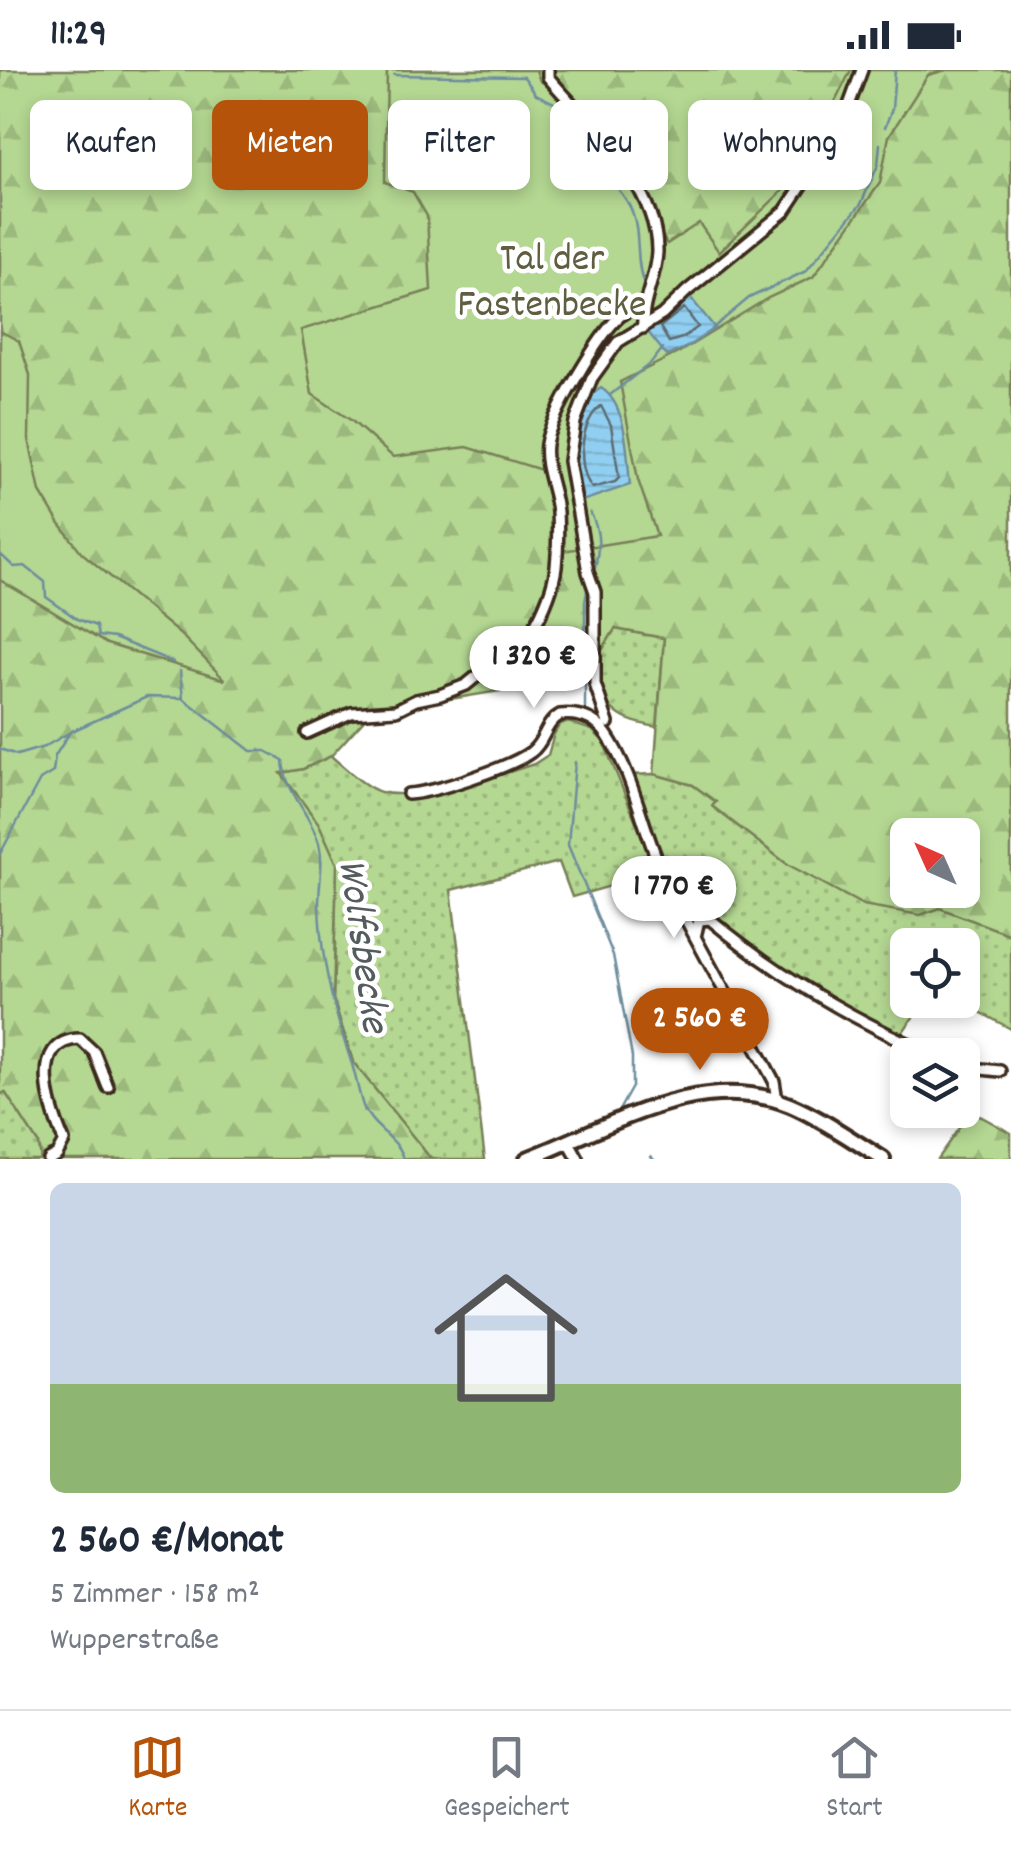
<!DOCTYPE html>
<html lang="de">
<meta charset="utf-8">
<style>
:root{--surface:#fff;--page:#f6f6f7;--text:#1f2937;--muted:#747a83;--line:#e0e1e3;--accent:#b45309}
body{margin:0;font-family:Dekko,sans-serif;background:var(--page);color:var(--text);height:100vh;display:flex;flex-direction:column;font-size:38px;white-space:nowrap}
*{box-sizing:border-box;margin:0}
p{font-size:32px;color:var(--muted)}
.icon{flex:none;width:55px;height:55px;fill:none;stroke:currentColor;stroke-width:2;stroke-linecap:round;stroke-linejoin:round}
.map{position:relative;height:1089px;overflow:hidden}
.drawer{display:flex;flex-direction:column;background:var(--surface);flex:1}
.drawer>*{flex:none}
.hud{position:absolute;left:30px;top:30px;width:952px;height:90px;display:flex;gap:20px}
.needle{width:65px;rotate:315deg}
.controls{position:absolute;left:890px;top:748px;display:grid;gap:20px}
.controls a{display:grid;place-items:center;width:90px;height:90px;border-radius:15px;background:var(--surface);box-shadow:0 5px 15px #0003;font-size:50px}
.price{position:absolute;translate:-50% -85px;padding:0 22px;border-radius:35px;background:#fff;color:#222;font-size:32px;line-height:65px;filter:drop-shadow(0 2px 5px #0008)}
.price::after{content:'';position:absolute;left:50%;top:60px;width:30px;height:22px;margin-left:-15px;background:inherit;clip-path:polygon(0 0,100% 0,50% 100%)}
.price.active{background:var(--accent);color:#fff}
ul{padding:0;list-style:none}
li{display:grid;align-content:center;gap:20px;height:530px;padding:0 50px}
li+li{border-top:2px solid var(--line)}
li span{display:grid;place-items:center;height:310px;border-radius:15px;color:#555}
li>.icon{margin-inline-start:auto}
span .icon{width:180px;height:180px;fill:#fffc;stroke-width:1}
li b{font-size:42px}
.chip{padding:0 35px;border-radius:15px;background:var(--surface);box-shadow:0 5px 15px #0003;font-size:35px;line-height:90px}
.chip.active{background:var(--accent);color:#fff}
.status{display:flex;justify-content:space-between;align-items:center;height:70px;padding:0 50px;background:var(--surface);direction:ltr}
.status svg{height:28px;fill:currentColor}
.tab-bar{display:flex;justify-content:space-around;align-items:center;height:140px;border-top:2px solid var(--line);background:var(--surface);font-size:28px;color:var(--muted)}
.tab-bar a{display:grid;justify-items:center;gap:5px}
.tab-bar .active{color:var(--accent)}
.map>svg:first-child{display:block}
.grass{fill:url(#grass-dots);stroke:#788058;stroke-width:2.5}
.forest{fill:url(#forest-firs);stroke:#788058;stroke-width:2.5;fill-rule:evenodd}
.green{fill:#b4d792;stroke:#788058;stroke-width:2.5}
.water{fill:url(#water-rules);stroke:#6e8d9d;stroke-width:2.5}
.lines{fill:none;stroke-linecap:round;stroke-linejoin:round}
.shore{stroke:#5d6c72;stroke-width:2.5}
.stream{stroke:#6e8d9d;stroke-width:2.5}
.street-casing{stroke:#3b2a1e;stroke-width:16}
.secondary-casing{stroke:#3b2a1e;stroke-width:20}
.street{stroke:#fff;stroke-width:9}
.secondary{stroke:#fff;stroke-width:12}
.labels{text-anchor:middle;dominant-baseline:central;stroke-width:9;stroke-linejoin:round;paint-order:stroke}
.park-label{font-size:40px;fill:#5f5e41;stroke:#fff}
.water-label{font-size:42px;font-style:italic;fill:#545c5d;stroke:#fff}
</style>
<div class="status"><b>11:29</b><svg viewBox="0 0 49 12"><path d="M0 12V9h3v3zM5 12V6h3v6zM10 12V3h3v9zM15 12V0h3v12zM26 1h20v11H26zM47 4h2v5h-2z"/></svg></div>
<div class="map">
<svg width="1011" height="1089" viewBox="0 0 1011 1089">
<defs>
<pattern id="grass-dots" width="8" height="8" patternUnits="userSpaceOnUse" patternTransform="scale(2.5)"><rect width="8" height="8" fill="#b4d792"/><path d="M2 2h.1M6 6h.1" fill="none" stroke="#9cb97d" stroke-width="1.8" stroke-linecap="round"/></pattern>
<pattern id="forest-firs" width="22" height="20" patternUnits="userSpaceOnUse" patternTransform="scale(2.5)"><rect width="22" height="20" fill="#b4d792"/><path d="M5 1l3.5 6h-7zM16 11l3.5 6h-7z" fill="#9cb97d"/></pattern>
<pattern id="water-rules" width="6" height="5" patternUnits="userSpaceOnUse" patternTransform="scale(2.5)"><rect width="6" height="5" fill="#90cff1"/><path d="M0 2.5h6" fill="none" stroke="#7db2ce"/></pattern>
</defs>
<rect width="100%" height="100%" fill="#fff"/>
<filter id="ink" filterUnits="userSpaceOnUse"><feTurbulence type="fractalNoise" baseFrequency=".01" numOctaves="2"/><feDisplacementMap in="SourceGraphic" scale="20" xChannelSelector="R" yChannelSelector="G"/><feConvolveMatrix kernelMatrix="1 2 1 2 8 2 1 2 1" color-interpolation-filters="sRGB"/></filter>
<g filter="url(#ink)">
<path class="grass" d="M 615,559 L 664,568 L 657,657 C 611,649 605,638 594,593 Z
M 568,652 L 592,660 L 603,671 L 657,803 L 572,827 L 559,792 L 451,820 L 485,1089 L 431,1089 L 353,992 L 333,929 L 337,794 L 281,703 L 303,699 L 331,686 C 380,728 376,728 440,720 L 441,724 L 534,694 L 548,685 L 554,664 L 560,654 Z
M 654,704 L 693,715 L 717,732 L 713,737 L 787,794 L 920,845 L 940,838 L 1011,865 L 1011,959 L 958,930 L 962,930 L 962,875 L 908,875 L 908,930 L 925,930 L 898,969 L 838,939 L 710,847 L 684,843 L 630,705 Z
M 5,1021 L 38,1073 L 40,1089 L 0,1089 L 0,1024 Z"/>
<path class="forest" d="M 0,0 L 1011,0 L 1011,865 L 940,838 L 920,845 L 863,835 L 787,794 L 712,736 L 716,732 L 693,715 L 654,704 L 664,568 L 615,559 L 594,593 L 593,572 L 531,598 L 537,615 L 371,642 L 331,686 L 303,699 L 281,703 L 319,754 L 337,794 L 333,929 L 353,992 L 431,1089 L 40,1089 L 38,1073 L 5,1022 L 0,1025 ZM 908,765 L 962,765 L 962,820 L 908,820 Z
M 971,1041 L 1011,1063 L 1011,1089 L 937,1089 Z"/>
<path class="green" d="M 387,0 L 536,0 L 540,11 L 559,22 L 577,53 L 627,103 L 667,174 L 699,153 L 719,182 L 798,106 L 851,0 L 946,0 L 928,5 L 889,66 L 880,113 L 813,207 L 768,228 L 678,283 L 620,312 L 638,410 L 657,466 L 556,482 L 548,402 L 467,377 L 393,387 L 352,351 L 312,324 L 301,260 L 431,220 L 427,146 L 413,122 L 385,112 Z
M 0,261 L 19,271 L 30,305 L 29,369 L 40,422 L 59,453 L 82,483 L 183,567 L 225,610 L 107,574 L 0,510 Z"/>
<path class="water" d="M 686,222 L 715,258 L 687,277 L 667,286 L 644,257 Z
M 601,318 C 628,335 627,387 630,415 L 582,431 C 572,396 563,341 601,318 Z"/>
<g class="lines">
<path class="shore" d="M 684,238 L 698,257 L 682,268 L 669,272 L 660,257 Z
M 601,336 L 611,355 L 619,408 L 615,412 L 592,418 C 576,398 580,351 601,336 Z"/>
<path class="stream" d="M 394,5 L 524,7 L 536,24 L 558,35 C 563,52 568,73 581,85 C 601,103 618,113 630,137 C 642,162 634,190 644,215
M 885,57 L 892,39 L 895,0
M 712,259 L 749,228 L 806,201 L 861,134 L 878,95 L 880,74
M 610,325 L 652,292 L 663,278
M 590,442 C 602,465 599,478 594,503
M 0,484 L 14,497 L 25,496 L 45,512 L 46,527 L 77,549 L 96,556 L 98,566 L 114,568 L 173,592
M 180,601 L 183,628 L 251,681 L 266,681 L 283,690 C 284,720 310,743 319,773 C 324,794 319,812 319,834 C 320,887 334,942 351,991 C 356,1006 358,1021 363,1036 C 372,1059 399,1068 404,1089
M 585,642 L 585,532 L 588,516
M 0,679 L 17,685 L 44,677 L 72,661 L 147,627 L 183,628
M 575,692 L 568,775 L 613,885 L 632,987 L 632,1017 L 618,1042
M 0,784 L 40,710 L 53,702 L 55,686 L 70,662
M 651,1086 L 654,1089"/>
<g class="street-casing">
<path id="street" d="M 548,0 L 548,7 C 587,53 658,115 657,182 C 656,208 641,232 643,258
M 485,599 C 522,595 552,530 556,497 C 558,479 558,460 557,442 C 555,420 543,396 546,374 C 550,347 599,265 619,247 C 627,240 637,235 646,231
M 608,653 L 595,614 L 595,522 L 588,502 L 569,391 L 575,352 L 592,308 L 618,272 L 662,245 L 687,221 L 785,141 L 841,57 L 862,0
M 307,663 L 351,643 L 396,640 L 416,630 L 440,625 L 466,615 L 488,597
M 408,724 C 433,723 511,697 531,682 C 545,672 544,654 560,645 C 579,643 596,649 607,665 C 634,705 642,758 662,801 C 695,873 737,941 774,1011 L 777,1030
M 695,867 L 699,850 L 710,849 C 778,906 853,950 934,985
M 962,997 L 1000,1001
M 569,1073 L 578,1089
M 48,1089 L 57,1084 L 64,1071 C 51,1041 27,970 80,969 L 94,982 L 108,1017"/>
</g>
<g class="secondary-casing">
<path id="secondary" d="M 527,1089 C 610,1057 700,999 790,1035 C 823,1049 853,1071 883,1089"/>
</g>
<use href="#street" class="street"/>
<use href="#secondary" class="secondary"/>
</g>
</g>
<g class="labels">
<g class="park-label">
<text x="552" y="191">Tal der<tspan x="552" dy="46">Fastenbecke</tspan></text>
</g>
<g class="water-label">
<text transform="translate(360 876) rotate(82)">Wolfsbecke</text>
</g>
</g>
</svg>
<div class="controls">
<a><svg class="needle" viewBox="-14 -14 28 28"><path d="M0-13l5 13h-10z" fill="#e53935"/><path d="M0 13l5-13h-10z" fill="#747a83"/></svg></a>
<a><svg class="icon" aria-label="locate" viewBox="0 0 24 24"><circle cx="12" cy="12" r="6"/><path d="M12 2v4M12 18v4M2 12h4M18 12h4"/></svg></a>
<a><svg class="icon" aria-label="layers" viewBox="0 0 24 24"><path d="M12 4l9 5-9 5-9-5zM3 14l9 5 9-5"/></svg></a>
</div>
<b class="price" style="left:534px;top:641px">1 320 €</b>
<b class="price" style="left:674px;top:871px">1 770 €</b>
<b class="price active" style="left:700px;top:1003px">2 560 €</b>
<div class="hud">
<a class="chip">Kaufen</a>
<a class="chip active">Mieten</a>
<a class="chip">Filter</a>
<a class="chip">Neu</a>
<a class="chip">Wohnung</a>
</div>
</div>
<section class="drawer">
<ul>
<li><span style="background:linear-gradient(#c9d6e8 65%,#8fb573 0)"><svg class="icon" aria-label="home" viewBox="0 0 24 24"><path d="M3 11l9-7 9 7M6 9v11h12V9"/></svg></span><div><b>2 560 €/Monat</b><p>5 Zimmer · 158 m²</p><p>Wupperstraße</p></div></li>
</ul>
</section>
<nav class="tab-bar">
<a class="active"><svg class="icon" aria-label="map" viewBox="0 0 24 24"><path d="M3 6l6-2 6 2 6-2v14l-6 2-6-2-6 2zM9 4v14M15 6v14"/></svg>Karte</a>
<a><svg class="icon" aria-label="saved" viewBox="0 0 24 24"><path d="M7 4h10v16l-5-4-5 4z"/></svg>Gespeichert</a>
<a><svg class="icon" aria-label="home" viewBox="0 0 24 24"><path d="M3 11l9-7 9 7M6 9v11h12V9"/></svg>Start</a>
</nav>
